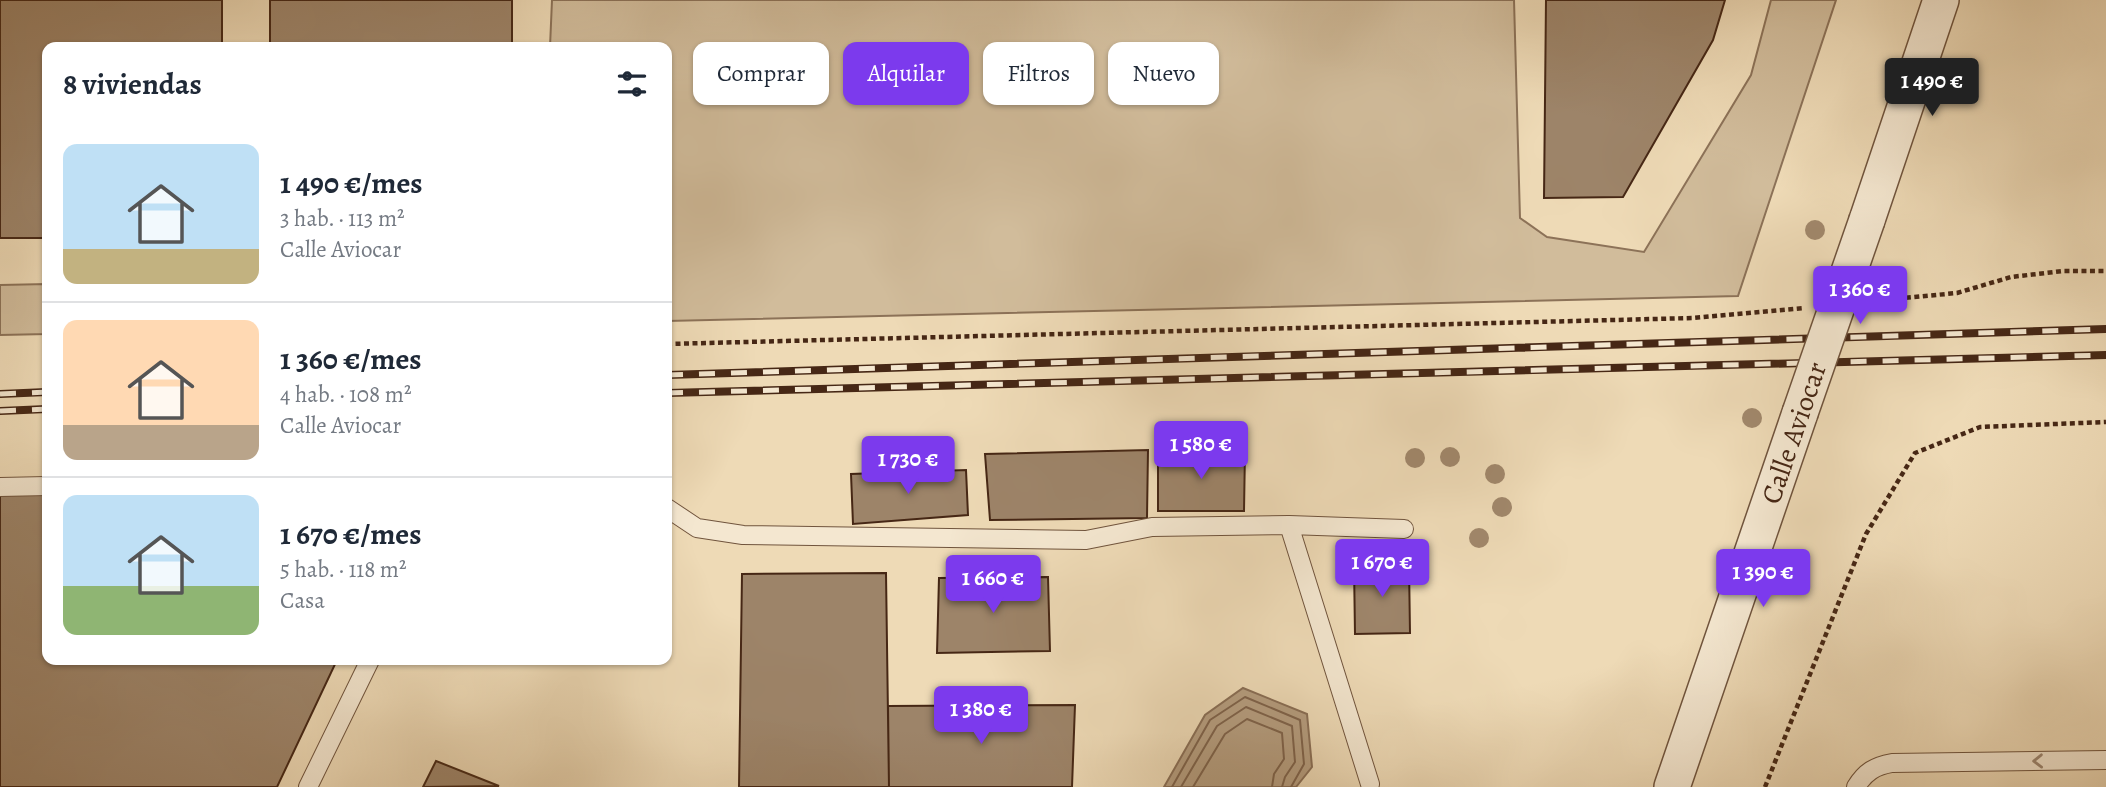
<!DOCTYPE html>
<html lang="es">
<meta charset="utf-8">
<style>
:root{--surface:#fff;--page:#f2f2f3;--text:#1f2937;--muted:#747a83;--line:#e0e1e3;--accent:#7c3aed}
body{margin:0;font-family:Alegreya,serif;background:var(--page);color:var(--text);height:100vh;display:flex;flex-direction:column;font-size:26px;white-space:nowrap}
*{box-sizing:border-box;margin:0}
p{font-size:23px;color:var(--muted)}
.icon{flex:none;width:38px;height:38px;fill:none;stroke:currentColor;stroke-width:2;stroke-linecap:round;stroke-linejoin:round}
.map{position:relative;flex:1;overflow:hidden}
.side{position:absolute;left:42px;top:42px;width:630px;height:623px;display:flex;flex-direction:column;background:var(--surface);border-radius:14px;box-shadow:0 2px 5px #0004}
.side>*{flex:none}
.top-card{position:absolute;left:693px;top:42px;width:665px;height:63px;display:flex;gap:14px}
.price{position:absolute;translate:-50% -60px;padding:0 16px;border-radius:7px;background:var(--accent);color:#fff;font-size:23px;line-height:46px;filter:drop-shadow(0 2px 4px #0008)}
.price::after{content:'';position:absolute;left:50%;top:42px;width:21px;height:16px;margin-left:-10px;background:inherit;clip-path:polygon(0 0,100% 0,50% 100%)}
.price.selected{background:#222;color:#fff}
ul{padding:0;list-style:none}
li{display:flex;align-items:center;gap:21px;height:175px;padding:0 21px}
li+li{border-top:2px solid var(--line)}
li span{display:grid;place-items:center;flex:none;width:196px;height:140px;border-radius:14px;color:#555}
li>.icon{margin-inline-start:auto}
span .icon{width:84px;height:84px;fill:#fffc;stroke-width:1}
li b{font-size:30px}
h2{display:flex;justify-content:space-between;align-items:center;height:84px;padding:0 21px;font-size:30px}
.tag{padding:0 24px;border-radius:14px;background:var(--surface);box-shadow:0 2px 5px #0004;font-size:24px;line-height:63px}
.tag.selected{background:var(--accent);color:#fff}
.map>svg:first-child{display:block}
.green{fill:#d1bc9b;stroke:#8c7258;stroke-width:2}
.water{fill:#b59d7f;stroke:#896e55;stroke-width:2}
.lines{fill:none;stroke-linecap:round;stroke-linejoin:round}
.shore{stroke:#7e624a;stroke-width:2}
.building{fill:#9d8469;stroke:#462715;stroke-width:2}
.lane-casing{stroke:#70543d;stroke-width:20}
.street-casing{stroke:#70543d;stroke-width:38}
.path{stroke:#462715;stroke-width:4.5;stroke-dasharray:5 3.5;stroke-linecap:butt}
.lane{stroke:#f4e7d0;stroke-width:18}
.street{stroke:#f4e7d0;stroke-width:35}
.rail-casing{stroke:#462715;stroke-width:8}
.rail{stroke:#f4e7d0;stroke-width:5;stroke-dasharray:16;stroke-linecap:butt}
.street-bridge-casing{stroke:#70543d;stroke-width:38;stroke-linecap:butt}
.street-bridge{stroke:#f4e7d0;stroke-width:35}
.tree{fill:#a1886c}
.oneway{stroke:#9d8772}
.labels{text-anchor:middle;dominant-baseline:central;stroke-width:5;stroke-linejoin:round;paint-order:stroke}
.street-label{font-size:28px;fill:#462715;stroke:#f4e7d0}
</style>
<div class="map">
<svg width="2106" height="787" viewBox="0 0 2106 787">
<rect width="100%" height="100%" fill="#eedab6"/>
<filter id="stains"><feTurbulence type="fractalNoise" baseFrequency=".00286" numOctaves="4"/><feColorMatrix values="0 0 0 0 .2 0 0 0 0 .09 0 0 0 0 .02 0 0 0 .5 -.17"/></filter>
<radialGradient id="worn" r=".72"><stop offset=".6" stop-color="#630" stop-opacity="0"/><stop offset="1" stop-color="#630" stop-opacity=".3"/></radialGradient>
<path class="green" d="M 552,0 L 1514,0 L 1520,218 L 1547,237 L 1644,252 L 1751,75 L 1771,0 L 1836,0 L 1738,296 L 667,321 L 667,47 L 550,47 Z
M 47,284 L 47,334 L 0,335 L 0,285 Z"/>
<path class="water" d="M 1243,688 L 1307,714 L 1312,767 L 1296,787 L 1164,787 L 1205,715 Z"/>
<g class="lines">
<path class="shore" d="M 1172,787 L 1210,720 L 1245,697 L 1300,720 L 1304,764 L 1291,787
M 1181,787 L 1217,726 L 1246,707 L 1292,726 L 1295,762 L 1285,777 L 1282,787
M 1193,787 L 1225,734 L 1247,719 L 1282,733 L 1284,759 L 1274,774 L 1272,787"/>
</g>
<path class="building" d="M 0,0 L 222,0 L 222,47 L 47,47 L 47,238 L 0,238 Z
M 270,0 L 512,0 L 512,47 L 270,47 Z
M 1546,0 L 1725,0 L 1713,40 L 1623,197 L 1544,198 Z
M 1148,450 L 1147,518 L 990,520 L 985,454 Z
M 1245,450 L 1244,511 L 1158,511 L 1158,452 Z
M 966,470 L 968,515 L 853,524 L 851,474 Z
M 47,494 L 47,660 L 337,660 L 277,787 L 0,787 L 0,495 Z
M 1354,565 L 1409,565 L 1410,633 L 1355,634 Z
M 886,573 L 889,787 L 739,787 L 742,574 Z
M 1048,577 L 1050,651 L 937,653 L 939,578 Z
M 1075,705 L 1072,787 L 889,787 L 888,706 Z
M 436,761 L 499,786 L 423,787 Z"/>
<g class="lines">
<g class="lane-casing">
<path id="lane" d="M 0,487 L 47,486
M 667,508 L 697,528 L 743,535 L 1086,540 L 1152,527 L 1289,525 L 1370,784
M 1289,525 L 1404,529
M 308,787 L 370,660
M 1856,787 C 1865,772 1875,766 1892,763 L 2106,760"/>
</g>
<g class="street-casing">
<path id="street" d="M 1867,220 L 1941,0
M 1672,787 L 1800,413"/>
</g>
<path class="path" d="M 1872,301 L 1957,293 L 2011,277 L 2063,271 L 2106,271
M 667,344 L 1693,318 L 1804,308
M 1765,787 L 1866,534 L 1915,453 L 1980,427 L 2106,422"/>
<use href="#lane" class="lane"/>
<use href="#street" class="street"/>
<g class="rail-casing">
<path id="rail" d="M 667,375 L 2106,329
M 667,393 L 2106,355
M 0,394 L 47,392
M 0,411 L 47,409"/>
</g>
<use href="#rail" class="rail"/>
<g class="street-bridge-casing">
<path id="street-bridge" d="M 1800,413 L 1867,220"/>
</g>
<use href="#street-bridge" class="street-bridge"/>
</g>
<g class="tree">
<circle cx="1815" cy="230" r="10"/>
<circle cx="1752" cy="418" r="10"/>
<circle cx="1450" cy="457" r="10"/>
<circle cx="1415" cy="458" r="10"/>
<circle cx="1495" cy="474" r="10"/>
<circle cx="1502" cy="507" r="10"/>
<circle cx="1479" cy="538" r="10"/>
</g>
<defs><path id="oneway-chevron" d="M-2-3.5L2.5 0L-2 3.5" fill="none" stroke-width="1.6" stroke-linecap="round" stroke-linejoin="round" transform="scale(1.75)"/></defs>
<use class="oneway" href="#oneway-chevron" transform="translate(2038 761) rotate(179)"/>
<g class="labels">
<g class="street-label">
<text transform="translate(1794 433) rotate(-71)">Calle Aviocar</text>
</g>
</g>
<rect width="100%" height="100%" filter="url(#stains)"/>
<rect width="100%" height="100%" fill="url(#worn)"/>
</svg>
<b class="price selected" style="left:1932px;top:118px">1 490 €</b>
<b class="price" style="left:1860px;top:326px">1 360 €</b>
<b class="price" style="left:1201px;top:481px">1 580 €</b>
<b class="price" style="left:908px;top:496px">1 730 €</b>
<b class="price" style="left:1382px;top:599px">1 670 €</b>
<b class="price" style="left:1763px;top:609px">1 390 €</b>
<b class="price" style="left:993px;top:615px">1 660 €</b>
<b class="price" style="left:981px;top:746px">1 380 €</b>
<div class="top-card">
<a class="tag">Comprar</a>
<a class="tag selected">Alquilar</a>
<a class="tag">Filtros</a>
<a class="tag">Nuevo</a>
</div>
<section class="side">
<h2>8 viviendas<svg class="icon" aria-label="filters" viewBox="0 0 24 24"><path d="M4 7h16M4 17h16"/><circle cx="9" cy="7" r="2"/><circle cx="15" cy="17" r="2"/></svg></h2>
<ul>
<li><span style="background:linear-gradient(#bfe0f5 75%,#c2b280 0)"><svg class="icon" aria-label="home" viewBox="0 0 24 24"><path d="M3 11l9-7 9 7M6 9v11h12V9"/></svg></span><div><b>1 490 €/mes</b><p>3 hab. · 113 m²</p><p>Calle Aviocar</p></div></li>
<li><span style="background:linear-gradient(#ffd9b3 75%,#b9a48a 0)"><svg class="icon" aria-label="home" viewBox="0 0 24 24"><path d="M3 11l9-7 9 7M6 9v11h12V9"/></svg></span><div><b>1 360 €/mes</b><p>4 hab. · 108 m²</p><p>Calle Aviocar</p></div></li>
<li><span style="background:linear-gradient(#bfe0f5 65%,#8fb573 0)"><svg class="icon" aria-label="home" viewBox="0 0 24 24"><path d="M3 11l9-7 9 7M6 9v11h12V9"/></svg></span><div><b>1 670 €/mes</b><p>5 hab. · 118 m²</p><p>Casa</p></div></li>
</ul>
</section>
</div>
